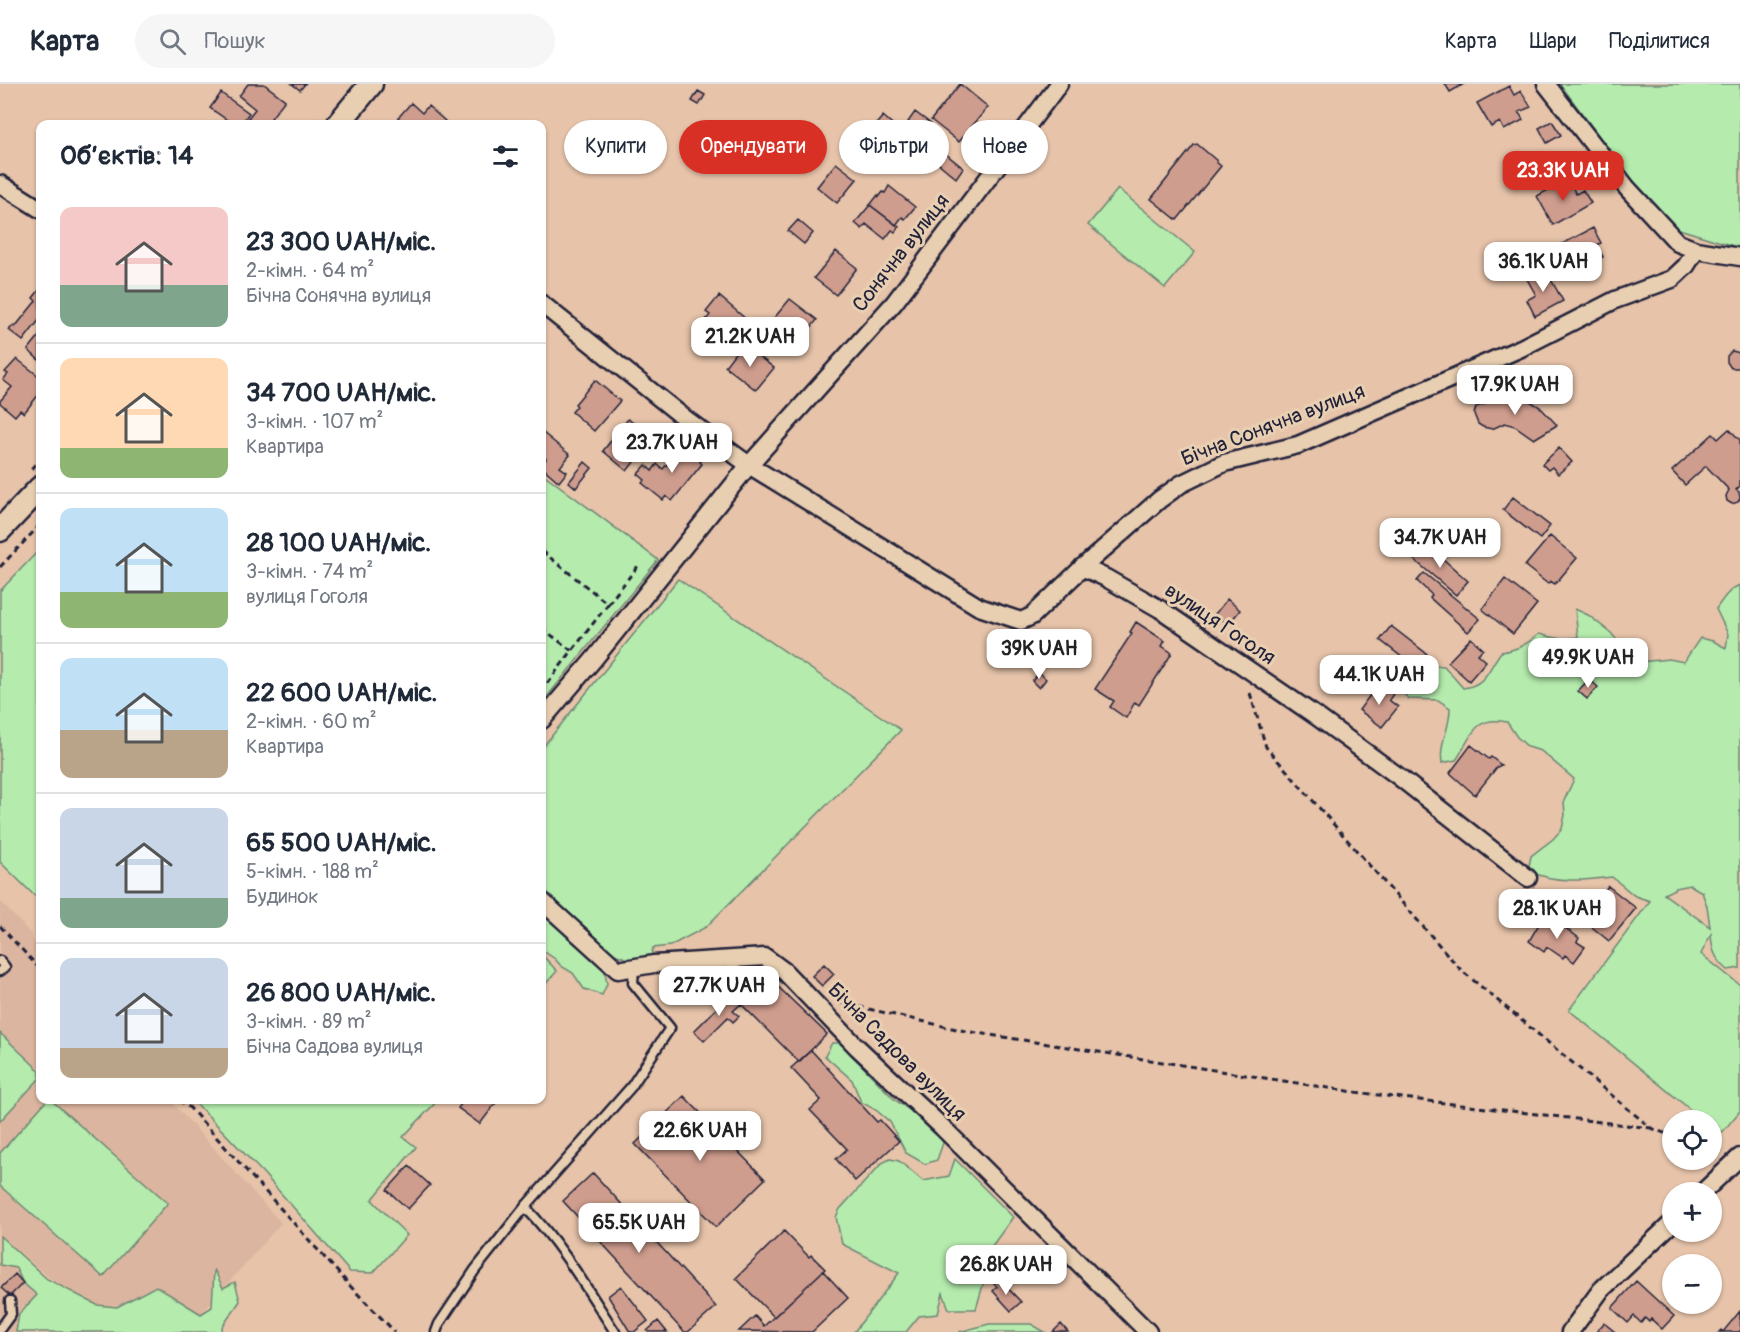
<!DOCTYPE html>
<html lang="uk">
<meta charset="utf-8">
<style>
:root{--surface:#fff;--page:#f6f6f7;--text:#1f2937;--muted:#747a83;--line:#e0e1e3;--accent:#d93025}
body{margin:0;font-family:Pangolin,sans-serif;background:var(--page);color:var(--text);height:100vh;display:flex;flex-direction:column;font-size:22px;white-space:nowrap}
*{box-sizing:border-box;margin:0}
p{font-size:20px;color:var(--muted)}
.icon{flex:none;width:33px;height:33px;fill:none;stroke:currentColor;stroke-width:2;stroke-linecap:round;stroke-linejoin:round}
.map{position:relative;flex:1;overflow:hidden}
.side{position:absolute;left:36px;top:36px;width:510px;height:984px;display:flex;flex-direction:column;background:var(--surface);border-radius:12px;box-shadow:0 2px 4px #0004}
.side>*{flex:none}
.banner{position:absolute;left:564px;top:36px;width:570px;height:54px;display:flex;gap:12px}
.controls{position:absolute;left:1662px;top:1026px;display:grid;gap:12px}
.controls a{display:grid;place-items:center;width:60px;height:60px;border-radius:50%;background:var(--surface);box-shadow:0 2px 4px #0004;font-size:30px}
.price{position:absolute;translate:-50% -51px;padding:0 14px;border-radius:12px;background:#fff;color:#222;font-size:20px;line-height:39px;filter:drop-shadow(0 2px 3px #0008)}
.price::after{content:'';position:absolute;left:50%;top:36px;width:18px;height:14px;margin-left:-9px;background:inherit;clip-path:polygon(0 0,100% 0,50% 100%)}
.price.on{background:var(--accent);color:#fff}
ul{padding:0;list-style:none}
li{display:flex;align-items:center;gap:18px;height:150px;padding:0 24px}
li+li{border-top:2px solid var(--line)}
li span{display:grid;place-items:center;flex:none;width:168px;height:120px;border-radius:12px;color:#555}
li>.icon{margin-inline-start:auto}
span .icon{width:72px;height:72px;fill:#fffc;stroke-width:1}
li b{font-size:26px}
h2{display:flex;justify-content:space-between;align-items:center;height:72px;padding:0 24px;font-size:26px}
.chip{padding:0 21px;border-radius:27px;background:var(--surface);box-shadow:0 2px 4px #0004;font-size:21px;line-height:54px}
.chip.on{background:var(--accent);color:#fff}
header{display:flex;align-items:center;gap:36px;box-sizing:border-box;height:84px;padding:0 30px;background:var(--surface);border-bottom:2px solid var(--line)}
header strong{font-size:28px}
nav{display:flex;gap:33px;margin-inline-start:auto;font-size:21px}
.search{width:420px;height:54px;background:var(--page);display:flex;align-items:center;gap:15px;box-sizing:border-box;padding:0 21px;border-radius:33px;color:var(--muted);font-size:22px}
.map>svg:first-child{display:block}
.built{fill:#dbb59f}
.green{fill:#b5ebad;stroke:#6c8674;stroke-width:1.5;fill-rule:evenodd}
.building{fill:#cf9d8e;stroke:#22223b;stroke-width:1.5}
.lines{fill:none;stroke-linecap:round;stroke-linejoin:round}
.lane-casing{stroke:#22223b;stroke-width:13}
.street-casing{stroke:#22223b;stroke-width:21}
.secondary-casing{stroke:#22223b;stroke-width:27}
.path{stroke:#22223b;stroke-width:3;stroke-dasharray:6 4.5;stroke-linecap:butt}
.lane{stroke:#e9cfb1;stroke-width:8}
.street{stroke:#e9cfb1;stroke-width:16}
.secondary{stroke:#e9cfb1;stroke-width:22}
.labels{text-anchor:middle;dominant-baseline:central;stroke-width:6;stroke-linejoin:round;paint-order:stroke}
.street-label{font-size:21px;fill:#22223b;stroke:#e9cfb1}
</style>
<header>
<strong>Карта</strong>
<div class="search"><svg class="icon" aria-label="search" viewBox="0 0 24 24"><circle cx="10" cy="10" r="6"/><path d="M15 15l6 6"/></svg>Пошук</div>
<nav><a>Карта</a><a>Шари</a><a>Поділитися</a></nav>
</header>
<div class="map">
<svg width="1740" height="1248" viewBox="0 0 1740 1248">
<rect width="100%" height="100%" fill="#e6c3a9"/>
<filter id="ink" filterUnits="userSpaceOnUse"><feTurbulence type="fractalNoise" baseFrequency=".0167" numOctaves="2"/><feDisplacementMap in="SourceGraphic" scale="12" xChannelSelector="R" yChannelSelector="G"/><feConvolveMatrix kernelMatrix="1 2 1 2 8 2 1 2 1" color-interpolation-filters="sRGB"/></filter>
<g filter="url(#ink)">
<path class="built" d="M 0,817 L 30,849 L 40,870 L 40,1016 L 170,1016 L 281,1139 L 185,1248 L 112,1248 L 0,1151 Z
M 0,1156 L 101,1248 L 0,1248 Z"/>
<path class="green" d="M 1560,0 L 1740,0 L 1740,164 L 1673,143 L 1637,103 Z
M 1118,105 L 1195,168 L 1165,204 L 1088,141 Z
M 542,389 L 658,476 L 542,619 Z
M 40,465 L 40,817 L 0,778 L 0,507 Z
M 678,495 L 901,646 L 706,843 L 670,862 L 653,864 L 650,877 L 628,875 L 598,864 L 542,815 L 542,664 Z
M 1740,501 L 1740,884 L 1728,886 C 1715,875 1712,867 1711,850 L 1701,870 L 1740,901 L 1740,1027 L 1720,1051 L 1712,1043 L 1712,1036 L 1703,1036 L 1569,926 L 1650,817 L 1635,812 L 1612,793 C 1583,797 1555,799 1528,787 L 1531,772 L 1553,755 L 1562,745 L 1565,731 L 1564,717 L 1574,695 L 1541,667 L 1528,663 L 1517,653 L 1507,638 C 1473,631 1472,653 1456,676 L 1442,679 C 1439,657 1450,647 1450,624 L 1438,616 L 1409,615 L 1398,604 L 1393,590 C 1408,581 1426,580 1444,582 L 1463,604 C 1487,601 1488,585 1501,568 C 1517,566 1527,560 1539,550 C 1553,554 1564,556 1578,553 L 1575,525 L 1588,531 L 1611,549 L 1629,571 L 1640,578 L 1669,575 L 1684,578 L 1700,554 L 1713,557 L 1726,564 L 1728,550 L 1716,525 C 1723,515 1729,505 1740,501 ZM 1690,801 L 1702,808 L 1707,822 L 1710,843 L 1664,810 L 1676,804 Z
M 542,819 L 604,882 L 607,900 L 602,911 L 584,905 L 573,889 L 561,882 L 555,875 L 542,866 Z
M 542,871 L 557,887 L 542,904 Z
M 0,949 L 40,987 L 40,994 L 0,1037 Z
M 832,959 L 840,959 L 895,1016 L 938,1046 L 943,1059 L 937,1076 L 925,1080 L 906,1069 L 890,1038 L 876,1026 L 861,1018 L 852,996 L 825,972 Z
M 47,1016 L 51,1016 L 168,1119 L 103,1193 L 0,1102 L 0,1069 Z
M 193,1016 L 438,1016 L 403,1053 L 416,1063 L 372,1116 L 407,1151 L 373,1189 L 350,1188 L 264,1090 Z
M 890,1075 L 899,1077 L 923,1097 L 949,1092 L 955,1075 L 1013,1133 L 976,1184 L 985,1194 L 976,1225 L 949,1225 L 943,1209 L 938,1230 L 919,1232 L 906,1248 L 854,1248 L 899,1189 L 842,1160 L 836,1133 L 840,1125 L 882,1079 Z
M 0,1152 L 47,1195 L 97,1221 L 117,1223 L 156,1202 L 201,1230 L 212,1223 L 214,1185 L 223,1204 L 235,1198 L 240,1217 L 222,1243 L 222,1248 L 16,1248 L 19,1230 L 37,1211 L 23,1199 L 16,1184 L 0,1181 Z
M 989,1240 L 1031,1240 L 1045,1248 L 959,1248 Z"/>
<path class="building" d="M 248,0 L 264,0 L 285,16 L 271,34 L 275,37 L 272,40 L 257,40 L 248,34 L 255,25 L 239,12 Z
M 292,0 L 305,0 L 300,6 Z
M 960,0 L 988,23 L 959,58 L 931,36 Z
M 1445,0 L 1464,0 L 1450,8 Z
M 1509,2 L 1514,11 L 1521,7 L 1531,23 L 1519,28 L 1523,36 L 1504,46 L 1500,38 L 1491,43 L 1477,19 Z
M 698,7 L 705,11 L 699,21 L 692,17 Z
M 221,9 L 249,29 L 241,40 L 233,40 L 210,24 Z
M 411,19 L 422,29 L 428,22 L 445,37 L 442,40 L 397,40 L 399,38 L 397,35 Z
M 915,28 L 931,40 L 924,50 L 908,38 Z
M 883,32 L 905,51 L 884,77 L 861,58 Z
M 1552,37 L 1561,51 L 1547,59 L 1539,44 Z
M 914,44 L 963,84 L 956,94 L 907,53 Z
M 1197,60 L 1217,77 L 1216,78 L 1221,82 L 1177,136 L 1151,115 L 1194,61 Z
M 836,79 L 857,95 L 837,119 L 817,103 Z
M 1568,95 L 1576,110 L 1583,106 L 1591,119 L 1553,141 L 1537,112 Z
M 889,102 L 915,123 L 905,135 L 902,133 L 896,141 L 870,121 L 878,111 L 879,113 L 883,108 L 885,109 Z
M 870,121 L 899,143 L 895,148 L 892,146 L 885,155 L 866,140 L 862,145 L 855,139 Z
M 798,136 L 813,149 L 804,160 L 788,147 Z
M 1593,144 L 1601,159 L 1597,161 L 1603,173 L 1574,188 L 1560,161 Z
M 836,167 L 857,184 L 836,211 L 814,194 Z
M 1545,185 L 1563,217 L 1535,232 L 1527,216 L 1536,211 L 1527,195 Z
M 40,205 L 40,235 L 23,257 L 9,246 L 14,241 L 15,243 L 36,217 L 33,214 Z
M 719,212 L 754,242 L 742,257 L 740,256 L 736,261 L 722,249 L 716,256 L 700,243 L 710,231 L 706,228 Z
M 790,215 L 817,236 L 797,261 L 770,239 Z
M 40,251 L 40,274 L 39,276 L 28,266 Z
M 738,265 L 746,270 L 749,265 L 774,284 L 756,306 L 725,282 Z
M 1732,267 L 1740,269 L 1740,282 L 1738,284 L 1731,284 L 1727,278 L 1727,272 Z
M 17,275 L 40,293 L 40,309 L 24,329 L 20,326 L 15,332 L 0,319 L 0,317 L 12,303 L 3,296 L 8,290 L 5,288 Z
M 595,296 L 620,317 L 594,347 L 572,328 L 577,322 L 575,320 Z
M 1505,313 L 1530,317 L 1540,323 L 1557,341 L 1534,355 L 1515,342 L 1505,339 L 1492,345 L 1483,343 L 1478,340 L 1474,330 L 1476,323 Z
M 628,335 L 653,354 L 627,387 L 603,367 Z
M 1729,345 L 1740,356 L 1740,402 L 1736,406 L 1739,408 L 1740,414 L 1738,418 L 1732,420 L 1727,417 L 1726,412 L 1729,406 L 1706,382 L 1685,401 L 1672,387 L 1713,350 L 1718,355 Z
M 542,348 L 570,371 L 560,383 L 567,388 L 559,398 L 542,383 L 546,375 L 542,371 Z
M 684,360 L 702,375 L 700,378 L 702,380 L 672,417 L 666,412 L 663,416 L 642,399 L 645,396 L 638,390 L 646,381 L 652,387 L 657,380 L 663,385 Z
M 1559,364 L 1572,378 L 1558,390 L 1552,383 L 1548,386 L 1542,380 Z
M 585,378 L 592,384 L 576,404 L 569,398 Z
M 1513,413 L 1550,442 L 1540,455 L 1503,426 Z
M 1550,452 L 1577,474 L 1555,500 L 1550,497 L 1548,500 L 1525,482 Z
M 1425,459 L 1468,497 L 1456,511 L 1412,474 Z
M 1424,489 L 1480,535 L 1468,548 L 1430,514 L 1432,511 L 1417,497 Z
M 1505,495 L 1537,520 L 1513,550 L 1482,525 Z
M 1227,515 L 1240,526 L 1228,541 L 1215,530 Z
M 1136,538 L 1165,557 L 1162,562 L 1172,569 L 1139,621 L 1135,618 L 1126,634 L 1110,623 L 1114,617 L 1095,605 L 1132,549 L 1130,548 Z
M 1391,542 L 1427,570 L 1416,584 L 1380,556 Z
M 1471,554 L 1483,565 L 1478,570 L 1486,577 L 1469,597 L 1448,578 Z
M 1039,589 L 1046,595 L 1039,604 L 1032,597 Z
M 1589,595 L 1598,603 L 1587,615 L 1578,607 Z
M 1379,599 L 1393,610 L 1389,616 L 1398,623 L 1382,643 L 1359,626 Z
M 1471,661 L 1489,675 L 1491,673 L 1501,681 L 1497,683 L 1475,711 L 1450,689 Z
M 1608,802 L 1636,824 L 1609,857 L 1582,835 Z
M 1543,833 L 1559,845 L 1561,841 L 1579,854 L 1577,858 L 1585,863 L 1574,878 L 1565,871 L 1563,874 L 1547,863 L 1544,868 L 1529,857 Z
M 824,880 L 834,890 L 822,902 L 812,892 Z
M 753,885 L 764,895 L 767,892 L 827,950 L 799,978 L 730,909 Z
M 731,910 L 741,920 L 733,927 L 739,932 L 733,938 L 728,933 L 704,957 L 694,947 Z
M 811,966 L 877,1038 L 880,1036 L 899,1057 L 855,1097 L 836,1075 L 847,1065 L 810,1026 L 821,1016 L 791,984 Z
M 684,1012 L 765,1095 L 716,1143 L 635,1060 Z
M 464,1016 L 498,1016 L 480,1040 L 458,1024 Z
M 409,1082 L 430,1101 L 408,1125 L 387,1106 Z
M 593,1089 L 716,1223 L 688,1248 L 684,1248 L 563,1117 Z
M 784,1147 L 809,1173 L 811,1171 L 825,1185 L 774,1233 L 736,1194 Z
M 823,1187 L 848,1214 L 812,1248 L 739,1247 L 755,1232 L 764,1242 Z
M 15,1190 L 23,1199 L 10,1212 L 1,1204 Z
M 1000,1196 L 1021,1218 L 1011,1227 L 993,1207 L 997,1203 L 994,1200 Z
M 1636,1197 L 1674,1232 L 1662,1245 L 1651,1235 L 1649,1238 L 1645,1234 L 1641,1239 L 1634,1232 L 1628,1239 L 1612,1224 Z
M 621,1202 L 648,1237 L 634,1248 L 630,1248 L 608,1212 Z
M 1740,1227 L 1740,1248 L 1719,1248 L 1721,1246 L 1723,1248 Z
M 658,1237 L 667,1248 L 648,1248 L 647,1247 Z
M 1604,1239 L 1615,1248 L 1596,1248 Z
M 1061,1240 L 1068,1248 L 1053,1248 Z"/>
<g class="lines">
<g class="lane-casing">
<path id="lane" d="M 0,877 L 5,883 L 0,887
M 525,1123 C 561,1160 587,1205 615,1248
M 0,1245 L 11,1230 L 10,1217
M 436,1248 L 439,1240 L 475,1186 L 525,1123 L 631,1003 L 670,944 L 633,899 L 634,883"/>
</g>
<g class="street-casing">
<path id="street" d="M 1546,0 L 1627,104 L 1678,159 L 1696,166
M 0,100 L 40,125
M 542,220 L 687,336 L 749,381 L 979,523 L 1021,537 L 1032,532 L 1084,482 L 1159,416 L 1181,400 L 1224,379 L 1298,361 L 1521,264 L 1615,216 L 1672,195 L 1686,182 L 1696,166 L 1740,173
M 1082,483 L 1106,494 L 1160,525 L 1316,632 L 1398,692 L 1528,794
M 542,636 L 594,575 L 749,381 L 894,219 L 1059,0
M 542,817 L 618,886 L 654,880 L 765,873 L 784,887 L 857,963 L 942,1043 L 1148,1248
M 1703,1108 L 1740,1073
M 1570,1248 L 1601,1206 L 1672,1139"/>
</g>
<g class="secondary-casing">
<path id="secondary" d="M 338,40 L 371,0
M 0,446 L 40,404"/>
</g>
<path class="path" d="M 313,40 L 318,34
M 31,385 L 40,375
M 542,467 L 608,520 L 542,606
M 0,483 L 40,441
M 608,520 L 638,482
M 542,544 L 572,567
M 1250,609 L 1266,663 L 1461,886 L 1651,1044 L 1672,1052
M 0,842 L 40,885
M 838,918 L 965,947 L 1354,1008 L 1651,1044
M 179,1016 L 190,1024 L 353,1205 L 395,1248"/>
<use href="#lane" class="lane"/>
<use href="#street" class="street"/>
<use href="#secondary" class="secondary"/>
</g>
</g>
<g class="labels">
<g class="street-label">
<text transform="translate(901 169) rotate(-52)">Сонячна вулиця</text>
<text transform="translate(1273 341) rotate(-21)">Бічна Сонячна вулиця</text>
<text transform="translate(1220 540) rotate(34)">вулиця Гоголя</text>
<text transform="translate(897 968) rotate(45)">Бічна Садова вулиця</text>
</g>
</g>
</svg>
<div class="controls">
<a><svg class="icon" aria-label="locate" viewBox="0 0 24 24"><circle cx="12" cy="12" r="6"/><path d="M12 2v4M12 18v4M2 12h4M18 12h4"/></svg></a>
<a>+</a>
<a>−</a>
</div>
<b class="price on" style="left:1563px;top:118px">23.3K UAH</b>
<b class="price" style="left:1543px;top:209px">36.1K UAH</b>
<b class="price" style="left:750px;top:284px">21.2K UAH</b>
<b class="price" style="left:1515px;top:332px">17.9K UAH</b>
<b class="price" style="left:672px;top:390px">23.7K UAH</b>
<b class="price" style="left:1440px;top:485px">34.7K UAH</b>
<b class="price" style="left:1039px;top:596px">39K UAH</b>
<b class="price" style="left:1588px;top:605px">49.9K UAH</b>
<b class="price" style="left:1379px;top:622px">44.1K UAH</b>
<b class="price" style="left:1557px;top:856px">28.1K UAH</b>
<b class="price" style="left:719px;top:933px">27.7K UAH</b>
<b class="price" style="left:700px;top:1078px">22.6K UAH</b>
<b class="price" style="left:639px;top:1170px">65.5K UAH</b>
<b class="price" style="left:1006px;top:1212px">26.8K UAH</b>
<div class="banner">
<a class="chip">Купити</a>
<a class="chip on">Орендувати</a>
<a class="chip">Фільтри</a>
<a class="chip">Нове</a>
</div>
<section class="side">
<h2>Об’єктів: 14<svg class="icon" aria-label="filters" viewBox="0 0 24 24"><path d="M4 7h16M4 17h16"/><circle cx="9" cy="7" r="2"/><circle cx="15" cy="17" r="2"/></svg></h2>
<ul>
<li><span style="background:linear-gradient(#f6c9c9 65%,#7fa58c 0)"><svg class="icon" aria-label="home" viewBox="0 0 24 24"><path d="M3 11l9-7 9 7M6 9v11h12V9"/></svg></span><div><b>23 300 UAH/міс.</b><p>2-кімн. · 64 m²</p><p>Бічна Сонячна вулиця</p></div></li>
<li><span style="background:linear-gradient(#ffd9b3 75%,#8fb573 0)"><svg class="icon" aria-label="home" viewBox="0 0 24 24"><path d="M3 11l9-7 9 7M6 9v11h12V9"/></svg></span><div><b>34 700 UAH/міс.</b><p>3-кімн. · 107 m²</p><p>Квартира</p></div></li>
<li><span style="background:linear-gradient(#bfe0f5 70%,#8fb573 0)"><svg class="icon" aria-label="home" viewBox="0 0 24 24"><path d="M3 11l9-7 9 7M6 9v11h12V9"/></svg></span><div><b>28 100 UAH/міс.</b><p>3-кімн. · 74 m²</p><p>вулиця Гоголя</p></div></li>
<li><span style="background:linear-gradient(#bfe0f5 60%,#b9a48a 0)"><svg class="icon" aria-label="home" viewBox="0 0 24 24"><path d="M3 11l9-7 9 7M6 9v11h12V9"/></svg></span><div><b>22 600 UAH/міс.</b><p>2-кімн. · 60 m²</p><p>Квартира</p></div></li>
<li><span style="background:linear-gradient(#c9d6e8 75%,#7fa58c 0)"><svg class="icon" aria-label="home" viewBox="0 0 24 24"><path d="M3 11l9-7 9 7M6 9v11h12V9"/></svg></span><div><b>65 500 UAH/міс.</b><p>5-кімн. · 188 m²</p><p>Будинок</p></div></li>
<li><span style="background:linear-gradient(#c9d6e8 75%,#b9a48a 0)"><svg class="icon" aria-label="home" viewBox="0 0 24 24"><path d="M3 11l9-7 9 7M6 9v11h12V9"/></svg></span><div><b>26 800 UAH/міс.</b><p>3-кімн. · 89 m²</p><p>Бічна Садова вулиця</p></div></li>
</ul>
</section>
</div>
